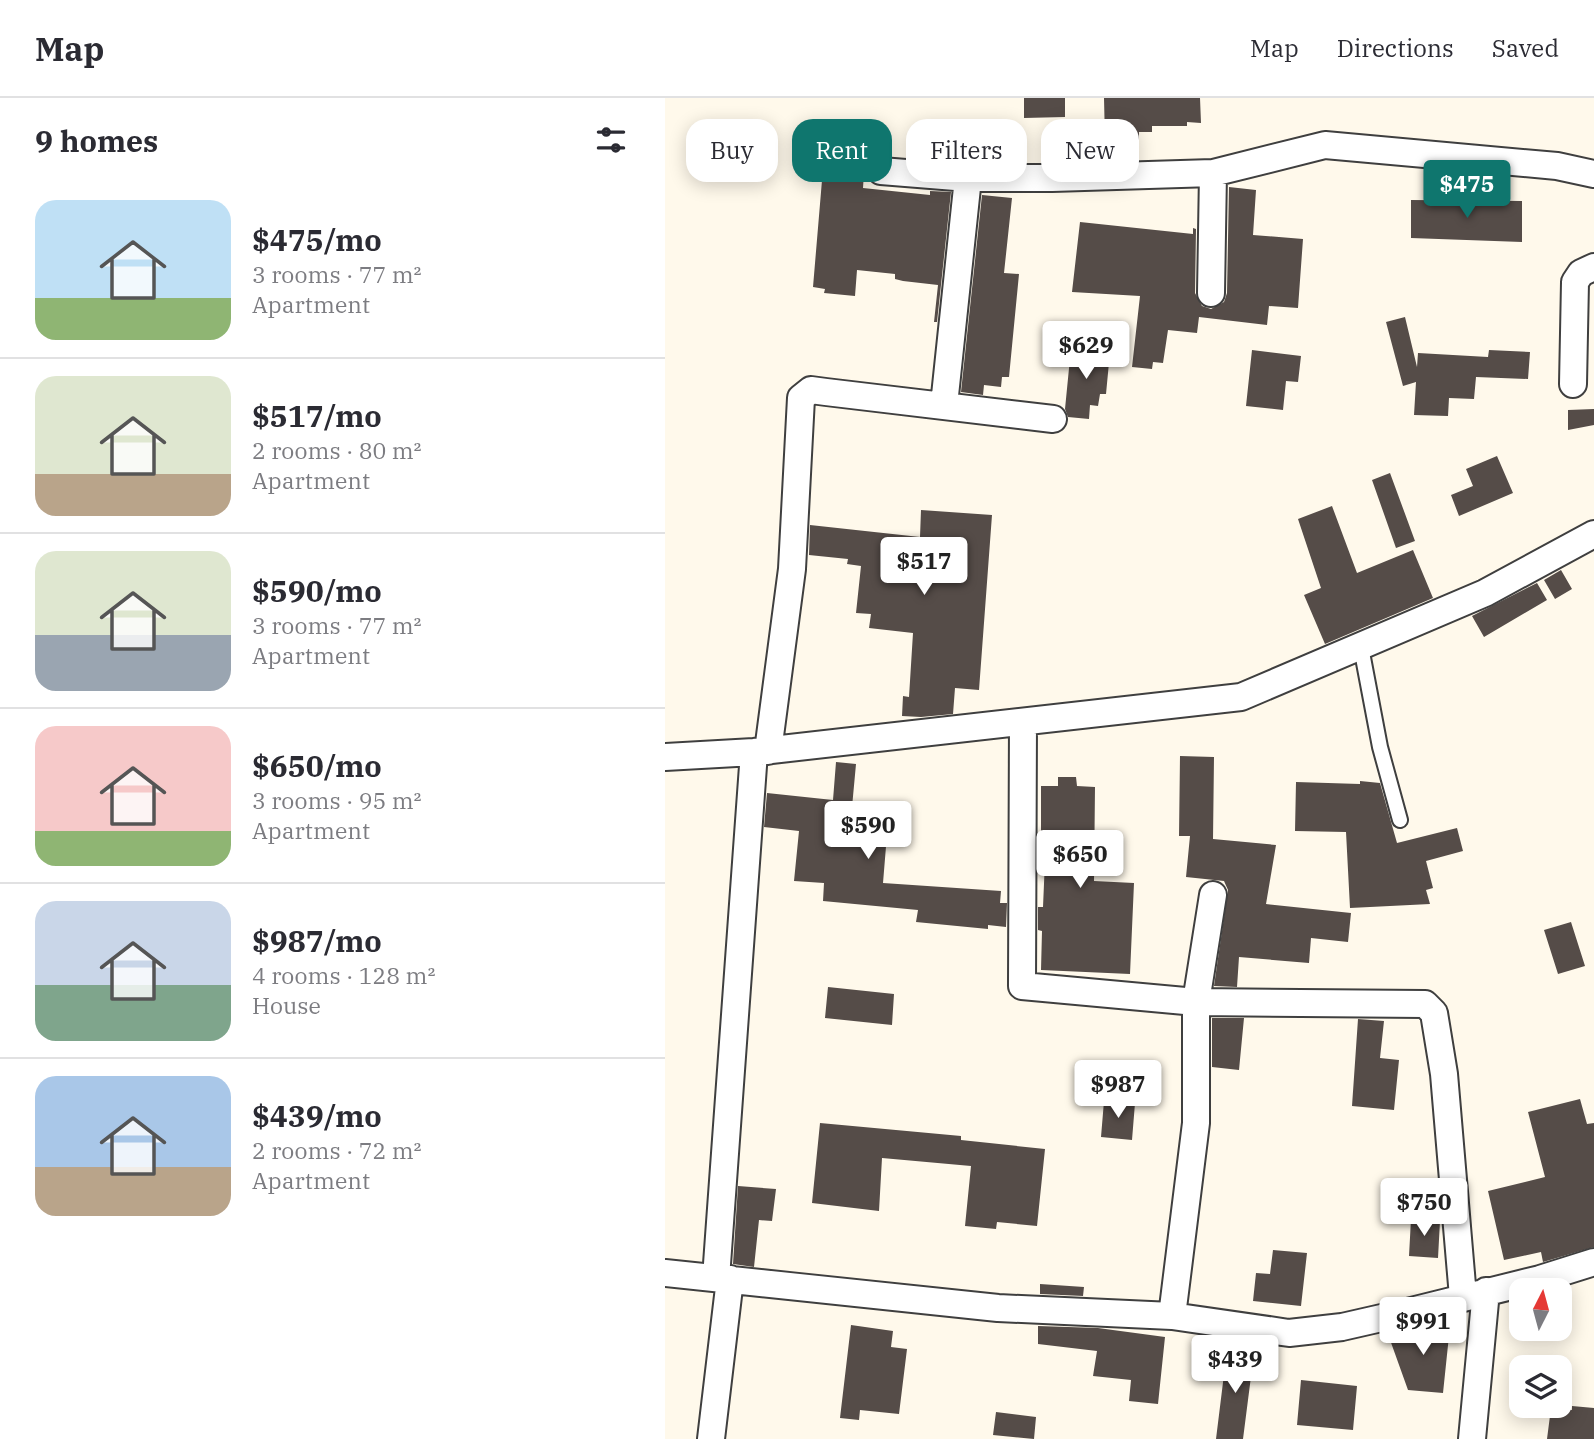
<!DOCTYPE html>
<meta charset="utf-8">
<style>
:root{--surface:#fff;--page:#f2f2f3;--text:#2b2b33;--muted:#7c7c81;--line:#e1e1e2;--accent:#0f766e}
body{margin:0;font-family:"IBM Plex Serif",serif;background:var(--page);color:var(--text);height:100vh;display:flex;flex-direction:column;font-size:26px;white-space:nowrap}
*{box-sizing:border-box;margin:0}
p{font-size:23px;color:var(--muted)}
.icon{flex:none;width:38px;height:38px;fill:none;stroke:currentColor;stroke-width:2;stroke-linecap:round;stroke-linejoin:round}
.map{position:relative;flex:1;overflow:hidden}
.drawer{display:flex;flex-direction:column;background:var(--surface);width:665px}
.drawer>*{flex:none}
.top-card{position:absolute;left:21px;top:21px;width:665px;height:63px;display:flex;gap:14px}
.needle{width:46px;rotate:6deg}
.fabs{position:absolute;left:844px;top:1180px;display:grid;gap:14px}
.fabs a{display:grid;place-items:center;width:63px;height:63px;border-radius:14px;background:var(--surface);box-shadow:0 4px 18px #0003;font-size:35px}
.price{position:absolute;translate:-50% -60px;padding:0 16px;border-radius:7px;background:#fff;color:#222;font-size:23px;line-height:46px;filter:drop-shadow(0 2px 4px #0008)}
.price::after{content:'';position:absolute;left:50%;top:42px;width:21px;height:16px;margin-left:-10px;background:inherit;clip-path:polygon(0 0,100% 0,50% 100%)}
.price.current{background:var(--accent);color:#fff}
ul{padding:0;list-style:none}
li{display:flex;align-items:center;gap:21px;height:175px;padding:0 35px}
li+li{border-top:2px solid var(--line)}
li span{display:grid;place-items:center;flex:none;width:196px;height:140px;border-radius:21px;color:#555}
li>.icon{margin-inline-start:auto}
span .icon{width:84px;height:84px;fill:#fffc;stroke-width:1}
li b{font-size:30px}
h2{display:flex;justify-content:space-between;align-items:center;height:84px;padding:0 35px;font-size:30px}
.pill{padding:0 24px;border-radius:21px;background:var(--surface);box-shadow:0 4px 18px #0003;font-size:24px;line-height:63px}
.pill.current{background:var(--accent);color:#fff}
header{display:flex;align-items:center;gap:42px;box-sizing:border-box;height:98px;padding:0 35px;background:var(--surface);border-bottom:2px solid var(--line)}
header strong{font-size:33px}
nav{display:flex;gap:38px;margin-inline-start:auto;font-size:24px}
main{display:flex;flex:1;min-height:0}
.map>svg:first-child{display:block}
.building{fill:#554c48}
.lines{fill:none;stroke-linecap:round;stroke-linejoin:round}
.service-casing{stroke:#3f3f3f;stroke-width:18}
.minor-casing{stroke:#3f3f3f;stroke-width:30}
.service{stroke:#fff;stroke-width:14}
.minor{stroke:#fff;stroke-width:26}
</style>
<header>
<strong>Map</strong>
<nav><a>Map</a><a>Directions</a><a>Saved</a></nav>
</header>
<main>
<section class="drawer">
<h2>9 homes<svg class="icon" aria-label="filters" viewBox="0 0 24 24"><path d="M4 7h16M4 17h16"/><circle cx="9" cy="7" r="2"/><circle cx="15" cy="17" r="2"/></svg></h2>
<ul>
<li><span style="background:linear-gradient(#bfe0f5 70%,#8fb573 0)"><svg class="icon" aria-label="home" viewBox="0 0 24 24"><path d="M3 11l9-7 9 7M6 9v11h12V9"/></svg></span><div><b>$475/mo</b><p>3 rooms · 77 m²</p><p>Apartment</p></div></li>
<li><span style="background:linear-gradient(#dfe7d0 70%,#b9a48a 0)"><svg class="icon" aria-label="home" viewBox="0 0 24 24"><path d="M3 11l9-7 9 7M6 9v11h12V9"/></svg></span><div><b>$517/mo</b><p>2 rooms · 80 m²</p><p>Apartment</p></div></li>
<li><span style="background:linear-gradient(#dfe7d0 60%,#9aa5b1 0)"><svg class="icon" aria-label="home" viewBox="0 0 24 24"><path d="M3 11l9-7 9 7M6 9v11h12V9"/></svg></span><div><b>$590/mo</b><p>3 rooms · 77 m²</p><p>Apartment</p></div></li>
<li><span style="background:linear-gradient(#f6c9c9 75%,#8fb573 0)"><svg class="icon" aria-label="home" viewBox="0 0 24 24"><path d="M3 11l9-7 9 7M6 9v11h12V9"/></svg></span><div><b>$650/mo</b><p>3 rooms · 95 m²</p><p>Apartment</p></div></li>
<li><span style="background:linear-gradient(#c9d6e8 60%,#7fa58c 0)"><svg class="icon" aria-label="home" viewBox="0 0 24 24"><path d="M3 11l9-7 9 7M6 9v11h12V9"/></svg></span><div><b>$987/mo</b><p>4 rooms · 128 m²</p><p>House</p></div></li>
<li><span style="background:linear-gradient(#a9c7e8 65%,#b9a48a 0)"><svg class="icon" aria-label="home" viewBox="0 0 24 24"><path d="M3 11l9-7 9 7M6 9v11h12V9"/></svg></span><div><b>$439/mo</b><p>2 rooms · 72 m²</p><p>Apartment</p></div></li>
</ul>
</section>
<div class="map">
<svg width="929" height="1341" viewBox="0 0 929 1341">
<rect width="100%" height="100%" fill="#fff9eb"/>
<path class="building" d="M 359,0 L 400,0 L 400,19 L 359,20 Z
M 439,0 L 535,0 L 536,25 L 522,24 L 522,28 L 487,28 L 487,34 L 474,34 L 474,42 L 440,43 Z
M 162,23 L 202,27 L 198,90 L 265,97 L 265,93 L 286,94 L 272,224 L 269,224 L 273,187 L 238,183 L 230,181 L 230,176 L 192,172 L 190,198 L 159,195 L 160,191 L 148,189 Z
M 564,89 L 591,92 L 588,137 L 638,141 L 633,210 L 604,208 L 602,227 L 534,219 L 532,235 L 503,232 L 498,265 L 488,264 L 487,271 L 467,269 L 475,198 L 407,194 L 415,124 L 528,136 L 528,130 L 531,131 L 530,195 L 537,208 L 546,211 L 559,204 L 562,195 Z
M 317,97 L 347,100 L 339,175 L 354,176 L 344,279 L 337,279 L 336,289 L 319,287 L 318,297 L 296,294 Z
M 746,102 L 857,103 L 857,144 L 746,140 Z
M 740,219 L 752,269 L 753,255 L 823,259 L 824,252 L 865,254 L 863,281 L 811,279 L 809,301 L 784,300 L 783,318 L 749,317 L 751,284 L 738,288 L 721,224 Z
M 406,250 L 445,254 L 441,296 L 435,296 L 433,308 L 425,307 L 424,321 L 403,319 L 400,311 Z
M 587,252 L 636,258 L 633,284 L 621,283 L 618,312 L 581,308 Z
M 929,311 L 929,327 L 903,332 L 903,312 Z
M 832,358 L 848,395 L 794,418 L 786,397 L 808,388 L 801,371 Z
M 725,375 L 750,443 L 731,450 L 707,382 Z
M 667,408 L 692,475 L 748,452 L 768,500 L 660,546 L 639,497 L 656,490 L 633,421 Z
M 256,412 L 327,417 L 314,592 L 290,590 L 288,616 L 256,619 L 237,618 L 238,598 L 244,599 L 248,535 L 204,530 L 206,516 L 191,515 L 196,468 L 182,466 L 183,461 L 144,457 L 145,427 L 255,439 Z
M 896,472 L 907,491 L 890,501 L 879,482 Z
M 872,485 L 882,502 L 819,539 L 807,518 Z
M 515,658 L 549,659 L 548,741 L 611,747 L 601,806 L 686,815 L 683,844 L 646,840 L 644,865 L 574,859 L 572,889 L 549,888 L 563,792 L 559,783 L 521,779 L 525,738 L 514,738 Z
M 171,664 L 191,666 L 186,720 L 223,724 L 218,785 L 336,793 L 335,805 L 342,805 L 341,829 L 323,827 L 323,831 L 251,824 L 253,812 L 158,803 L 159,785 L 129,783 L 134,733 L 99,729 L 102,695 L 168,702 Z
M 393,679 L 411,679 L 412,688 L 430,689 L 429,783 L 469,785 L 465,876 L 376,872 L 377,833 L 373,832 L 373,809 L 378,809 L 380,762 L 376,762 L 376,688 L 393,688 Z
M 695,683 L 715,685 L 732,745 L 792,730 L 798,753 L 761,763 L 768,790 L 761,792 L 765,806 L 685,810 L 681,734 L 630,733 L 631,684 L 695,686 Z
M 906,824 L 920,868 L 893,876 L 879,832 Z
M 163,889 L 229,896 L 227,927 L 160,920 Z
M 547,920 L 579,920 L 574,972 L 547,969 Z
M 693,921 L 719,923 L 715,960 L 734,962 L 729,1012 L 687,1008 Z
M 915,1001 L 922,1026 L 929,1025 L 929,1149 L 878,1164 L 876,1154 L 839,1162 L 823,1093 L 880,1079 L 863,1014 Z
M 439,1003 L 470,1005 L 467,1042 L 436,1039 Z
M 155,1025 L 296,1038 L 296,1042 L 380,1051 L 372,1128 L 332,1124 L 331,1131 L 300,1128 L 306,1068 L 217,1060 L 214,1113 L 147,1105 Z
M 73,1088 L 111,1091 L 107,1123 L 94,1122 L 89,1169 L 68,1166 Z
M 746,1121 L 775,1123 L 773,1160 L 744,1158 Z
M 608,1152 L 642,1155 L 636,1208 L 588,1203 L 591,1175 L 605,1176 Z
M 375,1186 L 419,1189 L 418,1198 L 375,1196 Z
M 762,1225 L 785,1228 L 778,1295 L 743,1292 L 724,1239 Z
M 186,1227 L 228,1233 L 226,1249 L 242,1251 L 234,1316 L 195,1312 L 194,1322 L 175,1320 Z
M 373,1228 L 433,1230 L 500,1239 L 493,1306 L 464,1303 L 466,1282 L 428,1278 L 432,1253 L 373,1246 Z
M 562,1252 L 589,1255 L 578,1341 L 551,1341 Z
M 636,1282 L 692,1288 L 688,1332 L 632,1327 Z
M 907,1308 L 929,1310 L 929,1341 L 882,1341 L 886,1310 L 907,1312 Z
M 331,1314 L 371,1319 L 369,1341 L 328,1337 Z"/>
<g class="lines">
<g class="service-casing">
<path id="service" d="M 696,549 L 715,649 L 735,722"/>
</g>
<g class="minor-casing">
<path id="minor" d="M 216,73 L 303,80 L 387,80 L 548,75 L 660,47 L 892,68 L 929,76
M 546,195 L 548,75
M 908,286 L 910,184 L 916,175 L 929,169
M 279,307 L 303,80
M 358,624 L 357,888 L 531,904 L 760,906 L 769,915 L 779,976 L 798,1199
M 103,653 L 127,471 L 136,300 L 146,292 L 161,294 L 388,321
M 0,659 L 89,654 L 576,599 L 820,495 L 929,436
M 0,1175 L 333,1210 L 507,1218 L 624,1235 L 677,1229 L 734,1216 L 875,1181 L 929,1164
M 51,1180 L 89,654
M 507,1218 L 531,1025 L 531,904 L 548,797
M 46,1341 L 65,1181
M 807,1341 L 821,1193"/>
</g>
<use href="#service" class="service"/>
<use href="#minor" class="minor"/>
</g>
</svg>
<div class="fabs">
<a><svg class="needle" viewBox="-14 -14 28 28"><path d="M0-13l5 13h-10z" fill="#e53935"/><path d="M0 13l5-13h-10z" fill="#7c7c81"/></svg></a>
<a><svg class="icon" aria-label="layers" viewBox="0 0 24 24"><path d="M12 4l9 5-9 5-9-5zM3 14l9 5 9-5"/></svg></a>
</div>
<b class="price current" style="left:802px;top:122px">$475</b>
<b class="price" style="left:421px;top:283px">$629</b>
<b class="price" style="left:259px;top:499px">$517</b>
<b class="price" style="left:203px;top:763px">$590</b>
<b class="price" style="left:415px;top:792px">$650</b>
<b class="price" style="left:453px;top:1022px">$987</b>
<b class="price" style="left:759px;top:1140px">$750</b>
<b class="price" style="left:758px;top:1259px">$991</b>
<b class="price" style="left:570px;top:1297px">$439</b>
<div class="top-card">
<a class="pill">Buy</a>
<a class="pill current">Rent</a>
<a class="pill">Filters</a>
<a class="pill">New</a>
</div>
</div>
</main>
